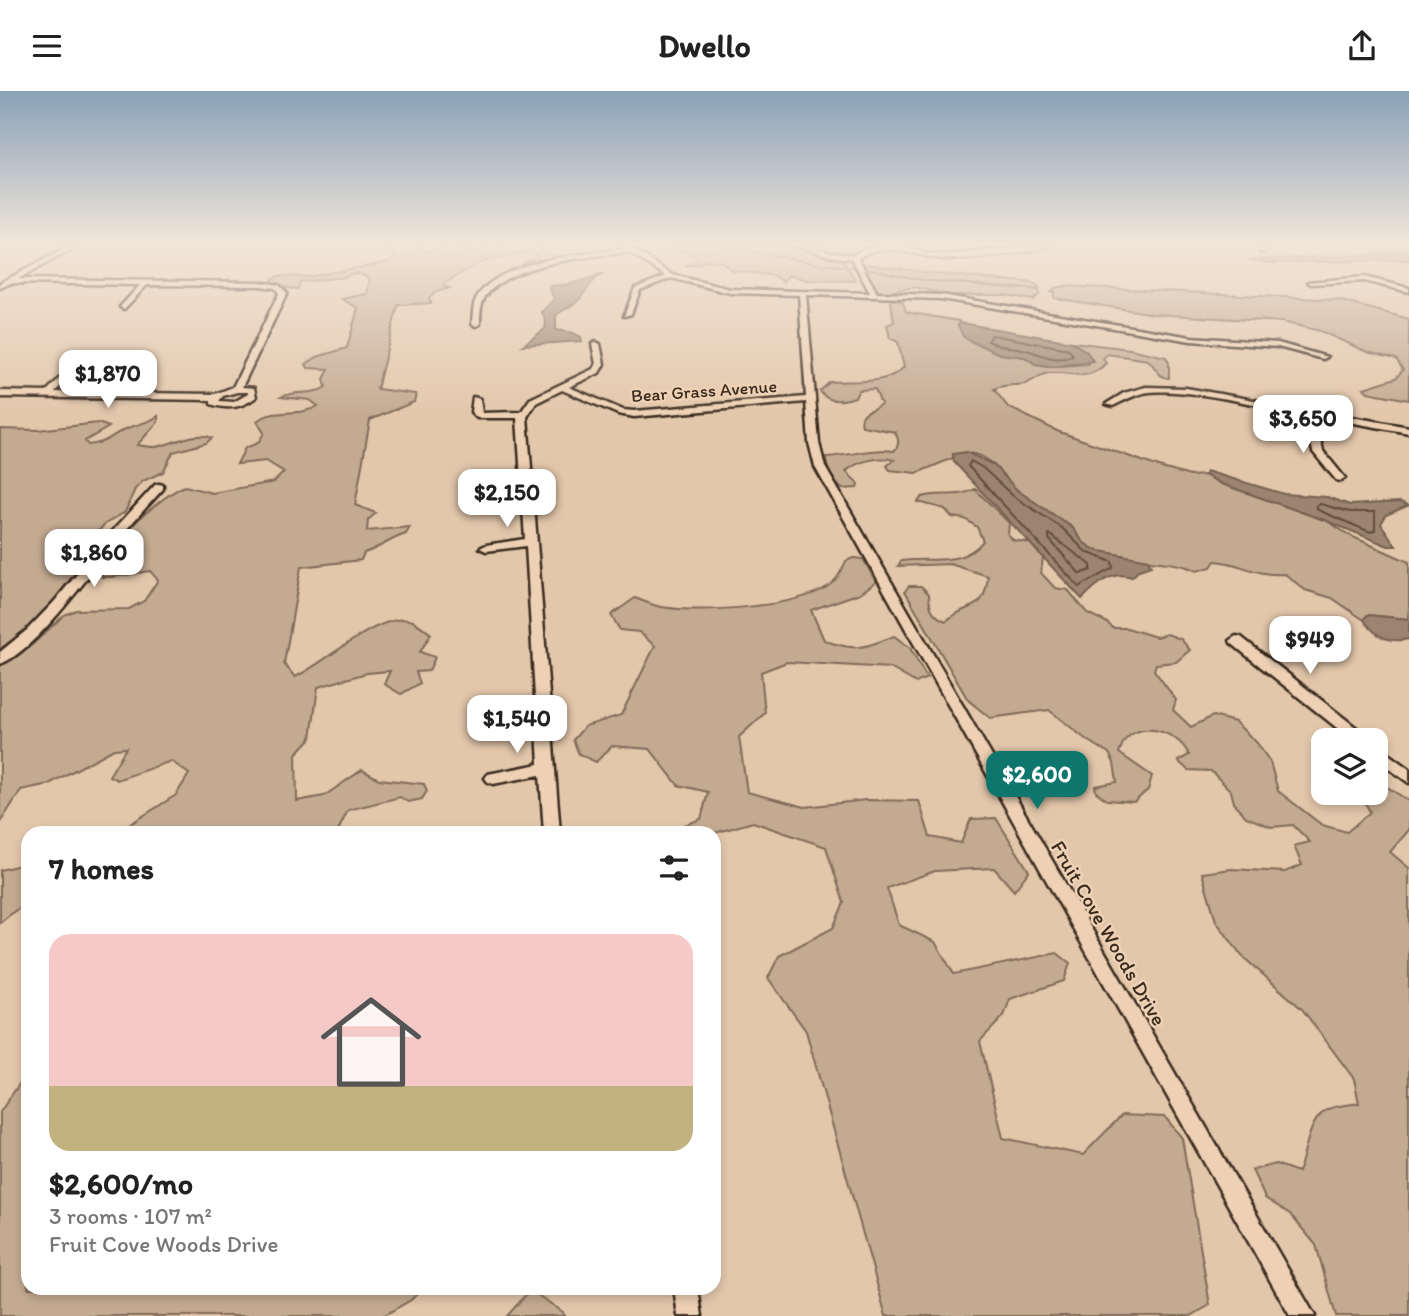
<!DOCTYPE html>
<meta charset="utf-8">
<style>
:root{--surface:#fff;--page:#f2f2f2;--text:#222;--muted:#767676;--accent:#0f766e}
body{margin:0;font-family:Itim,sans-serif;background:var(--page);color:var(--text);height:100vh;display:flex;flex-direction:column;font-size:26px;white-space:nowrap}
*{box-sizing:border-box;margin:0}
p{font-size:23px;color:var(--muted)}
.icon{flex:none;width:38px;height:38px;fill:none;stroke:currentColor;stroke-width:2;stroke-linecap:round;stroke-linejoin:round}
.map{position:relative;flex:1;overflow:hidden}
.sheet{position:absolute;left:21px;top:735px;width:700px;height:469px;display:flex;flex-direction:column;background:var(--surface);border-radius:21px;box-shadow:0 4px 10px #0003}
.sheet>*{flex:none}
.tools{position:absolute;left:1311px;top:637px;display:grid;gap:14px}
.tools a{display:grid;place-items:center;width:77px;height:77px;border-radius:14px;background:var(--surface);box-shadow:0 4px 10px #0003;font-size:35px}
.price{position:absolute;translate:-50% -60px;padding:0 16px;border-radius:14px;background:#fff;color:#222;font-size:23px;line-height:46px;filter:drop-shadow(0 2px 4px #0008)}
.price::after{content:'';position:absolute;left:50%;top:42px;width:21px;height:16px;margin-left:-10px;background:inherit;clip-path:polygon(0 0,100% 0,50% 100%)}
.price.active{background:var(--accent);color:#fff}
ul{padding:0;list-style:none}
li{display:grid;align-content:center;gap:14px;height:371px;padding:0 28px}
li span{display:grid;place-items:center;height:217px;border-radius:21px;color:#555}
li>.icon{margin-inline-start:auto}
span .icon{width:126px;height:126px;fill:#fffc;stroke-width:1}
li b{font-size:30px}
h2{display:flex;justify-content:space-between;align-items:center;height:84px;padding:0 28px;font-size:30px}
header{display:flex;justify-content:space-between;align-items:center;height:91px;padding:0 28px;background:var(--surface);font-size:32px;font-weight:800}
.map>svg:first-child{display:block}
.green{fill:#c4aa91;stroke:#806a58;stroke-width:2}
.water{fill:#9c846f;stroke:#75604f;stroke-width:2}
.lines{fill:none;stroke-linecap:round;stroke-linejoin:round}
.shore{stroke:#624e3e;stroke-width:2}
.stream{stroke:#75604f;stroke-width:2}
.minor-casing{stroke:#3b2a1e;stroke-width:5}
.minor{fill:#eed1b4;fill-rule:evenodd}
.labels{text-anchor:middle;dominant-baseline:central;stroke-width:5;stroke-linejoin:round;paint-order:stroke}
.far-street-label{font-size:18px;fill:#3b2a1e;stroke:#eed1b4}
.street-label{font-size:21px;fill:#3b2a1e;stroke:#eed1b4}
</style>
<header><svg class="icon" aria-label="menu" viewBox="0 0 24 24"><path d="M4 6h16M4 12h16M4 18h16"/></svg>Dwello<svg class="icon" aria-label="share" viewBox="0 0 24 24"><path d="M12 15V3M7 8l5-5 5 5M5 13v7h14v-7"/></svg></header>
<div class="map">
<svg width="1409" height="1225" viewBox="0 0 1409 1225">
<rect width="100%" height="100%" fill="#e3c7ab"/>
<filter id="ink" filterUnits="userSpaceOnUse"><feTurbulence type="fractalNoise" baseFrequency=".0143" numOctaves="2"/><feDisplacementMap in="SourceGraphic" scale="14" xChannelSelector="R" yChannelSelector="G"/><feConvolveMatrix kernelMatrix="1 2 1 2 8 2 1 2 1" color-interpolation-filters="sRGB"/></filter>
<g filter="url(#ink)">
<path class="green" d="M 420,153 L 422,160 L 439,159 L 440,153 L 458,153 L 463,159 L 480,160 L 485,153 L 533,153 L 557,167 L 528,173 L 524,171 L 538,167 L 532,160 L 481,171 L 445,192 L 443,195 L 450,197 L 436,201 L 429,207 L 431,212 L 399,214 L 397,218 L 377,298 L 416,303 L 414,311 L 370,329 L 355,414 L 376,422 L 368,429 L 367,440 L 410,436 L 406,443 C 390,448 380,457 364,462 L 361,469 L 301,476 L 284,573 L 295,586 C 322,575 383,517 413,530 C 419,533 426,539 431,543 L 420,561 L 435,566 L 429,580 L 416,581 L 420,592 L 401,603 L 384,593 L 390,580 L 367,582 L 318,596 L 311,647 L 296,663 L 297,710 L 324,705 L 362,679 L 379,688 L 424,693 L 427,700 L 422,708 L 408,711 L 400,706 L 348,719 L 337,742 L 116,742 L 176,704 L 189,683 L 171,670 L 117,689 L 109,685 L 126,657 L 114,658 L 49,693 L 21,699 L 0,732 L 0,575 L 32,554 L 64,524 L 76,519 L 129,518 L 144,510 L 158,489 L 150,480 C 134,482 118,487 102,486 C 102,482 101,478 102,474 C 107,454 164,402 185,395 L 212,402 L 274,391 L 284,381 L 266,370 L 237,373 L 245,357 L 258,352 L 264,342 L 257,330 C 276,316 298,327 318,315 L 310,309 L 281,306 C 295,299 312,305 326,296 L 324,288 L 329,278 L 308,277 L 306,273 L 317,266 L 347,257 L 358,217 L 342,208 L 367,203 L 370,188 C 362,182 353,180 345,186 L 300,191 L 298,198 L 287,197 L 272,190 L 272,188 L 278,185 L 307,186 L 384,172 L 394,168 L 396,163 L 386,158 L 386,155 Z
M 670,153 L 776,153 L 842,168 L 856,190 L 807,189 L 789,184 L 783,191 L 775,185 L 731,179 L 721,170 L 702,170 L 700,173 L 685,175 L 696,171 L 698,167 Z
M 860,172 L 930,182 L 1033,192 L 1039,197 L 1039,204 L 1033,209 L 1005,204 L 950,204 L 914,196 L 883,202 L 877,200 Z
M 1067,195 L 1338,209 L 1409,228 L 1409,309 L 1368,301 L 1364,297 L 1396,287 L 1403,279 L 1396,268 L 1367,261 L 1320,240 L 1282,231 L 1154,223 L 1054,207 L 1054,197 Z
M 893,208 L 903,211 L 906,221 L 959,230 L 963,245 L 1000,263 L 1025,266 L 1045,276 L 1088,273 L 1087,261 L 1072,251 L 1130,258 L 1166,266 L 1169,272 L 1169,287 C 1159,288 1156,276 1148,269 L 1107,263 L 1103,268 L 1106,272 C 1088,292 1071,280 1050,282 C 1039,283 1034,290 1025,293 C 1014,295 1004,293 994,298 L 1008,316 L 1057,340 L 1162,377 L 1190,385 L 1205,384 L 1222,393 L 1327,430 L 1351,445 L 1409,471 L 1409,528 L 1368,524 L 1364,529 L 1332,507 L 1305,499 L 1285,483 C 1254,485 1242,472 1215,470 L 1211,476 L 1197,480 C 1164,464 1111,476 1084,452 C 1078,447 1076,440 1070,435 C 1052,422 1032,412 1016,398 C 1002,387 994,368 975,363 C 969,362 960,363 953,363 L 953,367 L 917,382 L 890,379 L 887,375 L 894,369 C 880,365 856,370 846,381 L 858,392 L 857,397 L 842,398 C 834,391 826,378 826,366 C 850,365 870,357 894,360 C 900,353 899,349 895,341 L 862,335 C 858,320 871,321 881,313 L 875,298 L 859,299 L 855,306 C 843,310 827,312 820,300 L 830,291 C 853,289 886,295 904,276 L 898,251 L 890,247 L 887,234 L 894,231 L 891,211 Z
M 158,325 L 158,331 L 137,354 C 143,355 149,356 155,356 C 172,354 195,339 212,347 L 206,352 L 173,361 L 163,381 L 143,390 L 135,398 L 125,421 L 105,433 L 81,459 L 78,478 L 53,510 L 24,540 L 0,558 L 0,338 L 38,339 L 98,332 L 109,336 L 85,350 L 88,354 C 112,351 112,342 131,336 C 141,332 148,332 158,325 Z
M 975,398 L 1009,432 L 1008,443 L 1013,449 L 1030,452 L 1043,467 L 1041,482 L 1055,497 L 1068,499 L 1087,522 L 1106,531 L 1113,537 L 1127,537 L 1156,546 L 1167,543 L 1181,548 L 1190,559 L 1176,571 L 1156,573 L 1154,579 L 1176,609 L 1173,619 L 1191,636 L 1213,625 L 1235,631 L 1257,652 L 1270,671 L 1278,700 L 1322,734 L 1347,741 L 1370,721 L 1360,702 L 1376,702 L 1376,683 L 1381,692 L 1409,710 L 1409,739 L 1390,761 L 1409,777 L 1409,1225 L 1336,1225 L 1316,1154 L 1290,1123 L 1265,1107 L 1252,1079 L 1276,1073 L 1298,1081 C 1307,1061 1307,1026 1331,1017 C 1339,1014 1350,1014 1359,1012 L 1354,988 L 1302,918 L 1242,865 L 1216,830 L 1202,782 L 1231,778 L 1285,781 L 1302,774 L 1294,755 L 1310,751 L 1293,734 L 1271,736 L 1246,726 L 1234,712 L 1231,700 L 1211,680 L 1188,679 L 1178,670 L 1189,664 C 1180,643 1146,629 1127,647 C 1123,650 1121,657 1119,662 L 1152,685 L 1148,699 L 1134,711 L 1107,709 L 1096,701 L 1095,695 L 1117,691 L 1114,672 L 1109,662 L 1088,650 L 1049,619 L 990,627 L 968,609 L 905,500 L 909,495 L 921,495 L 929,503 C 929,517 933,525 946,530 C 970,509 984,524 988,485 L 950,473 L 898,475 L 901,470 C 931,466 962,476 983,450 L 977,436 L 965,428 L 952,426 L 945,418 L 918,411 L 922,406 C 940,401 959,407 975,398 Z
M 853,467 L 863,468 L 876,491 L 860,502 L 811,519 L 824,549 C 853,561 865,557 894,545 L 910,557 L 927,587 L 916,592 L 890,577 L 787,571 L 761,581 L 765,622 L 739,646 L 747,701 L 805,716 L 866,709 L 919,710 L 930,746 L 961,752 L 971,728 L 996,727 L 1029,780 L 1014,800 L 994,777 L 935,780 L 887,797 L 899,834 L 935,851 L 954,883 L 1057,862 L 1070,872 L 1064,890 L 1010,908 L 1004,925 L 980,950 L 1003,1047 L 1083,1064 L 1122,1024 L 1165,1026 L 1182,1047 L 1210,1214 L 1191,1225 L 886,1225 L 806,940 L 768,887 L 779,865 L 833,837 L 844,812 L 826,756 L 753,731 L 715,742 L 717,768 L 714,770 L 714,742 L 671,742 L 673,738 L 701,728 L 708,701 L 678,694 L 650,658 L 612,655 L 596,671 L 579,663 L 573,649 L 585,635 L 621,624 L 655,555 L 639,541 L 620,539 L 611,524 L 635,507 C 643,510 652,514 661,516 C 701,522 792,517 827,496 C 837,490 842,480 846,470 Z
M 28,772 L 28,815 L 16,819 L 0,832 L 0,779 Z
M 28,980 L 28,1197 L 423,1197 L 411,1209 L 383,1225 L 0,1225 L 0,1021 Z
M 530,1199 L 563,1221 L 564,1225 L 507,1225 Z"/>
<path class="water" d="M 1409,158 L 1409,169 L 1270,172 L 1248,169 L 1363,164 Z
M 604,183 L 596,187 L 578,210 L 556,224 L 556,239 L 573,242 L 581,246 L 582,250 L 523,254 L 545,238 L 546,231 L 542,221 L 554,208 L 549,195 L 570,193 Z
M 961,232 L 1072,251 L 1087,261 L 1093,270 L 1054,276 L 1035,273 L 1025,266 L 1000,263 L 970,250 L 963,245 L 958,234 Z
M 966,361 L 994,374 L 1017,399 L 1073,437 L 1083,451 L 1095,459 L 1148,469 L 1151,475 L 1139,479 L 1132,486 C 1110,479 1095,495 1082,508 L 954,371 L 953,363 Z
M 1206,380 L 1284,403 L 1327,406 L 1350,414 L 1400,411 L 1409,414 L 1386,424 L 1381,433 L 1396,455 L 1388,455 L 1327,430 L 1222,393 L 1205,384 Z
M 1367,524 L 1409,528 L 1409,548 C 1388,552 1376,546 1364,529 Z"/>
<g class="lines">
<path class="shore" d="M 991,244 L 1069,258 L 1073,264 C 1052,273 1042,262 1022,258 C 1012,256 1002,256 993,252 L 988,250 Z
M 971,370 L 983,377 L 1013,405 L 1062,437 L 1086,461 L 1112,471 L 1113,477 L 1079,496 L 968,375 Z
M 1320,413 L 1350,421 L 1375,421 L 1375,439 L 1370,441 L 1318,419 L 1316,415 Z
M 1049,443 L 1091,474 L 1091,479 L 1080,483 L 1049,448 Z"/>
<path class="stream" d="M 716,153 L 819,173 L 853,176
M 865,177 L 922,189 L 1039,199
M 1050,201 L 1055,201"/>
<g class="minor-casing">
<path id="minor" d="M 74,153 L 82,153 L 18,188 L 260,191 L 279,194 L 287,202 L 242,296 L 254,297 L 256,306 C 242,317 227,319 211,313 L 211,309 L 0,306 L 0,300 L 46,301 L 81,265 L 85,267 L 84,269 L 55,301 L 215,303 L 233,296 L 279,202 L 275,197 L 260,195 L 147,194 L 124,218 L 120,216 L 140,194 L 11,192 L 0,197 L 0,192 ZM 237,301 L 248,301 L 248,303 L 234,311 L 219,310 L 223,305 Z
M 618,153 L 625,153 L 673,184 L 730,198 L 870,202 L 852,168 L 830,165 L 793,153 L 803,153 L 831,161 L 853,164 L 865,157 L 895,153 L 928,163 L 948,164 L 1054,153 C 1033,162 970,169 947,168 C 915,167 886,147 858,167 L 877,202 L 941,204 L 1191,246 L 1278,252 L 1327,266 L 1323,268 L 1278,256 L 1191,250 L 941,208 L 806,204 L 819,352 L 825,376 L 1315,1225 L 1290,1225 L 815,376 L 809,352 L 806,311 L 634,326 L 618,323 L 562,299 L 536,312 L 527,326 L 560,742 L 544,742 L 540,684 L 493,693 L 488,691 L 485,687 L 488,683 L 539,673 L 526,455 L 486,460 L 480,457 L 486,454 L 525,448 L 517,327 L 477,327 L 471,321 L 473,306 L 480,308 L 482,322 L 521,321 L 530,308 L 593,278 L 596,273 L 592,253 L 596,251 L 600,253 L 604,273 L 599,282 L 569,296 L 623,319 L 634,320 L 806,306 L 799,204 L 730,202 L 671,187 L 640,199 L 631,223 L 624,225 L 635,197 L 666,185 L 629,161 C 589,166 509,171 485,206 C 480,214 480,224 480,233 L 476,235 L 472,233 C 473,224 472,214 477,206 C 501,168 584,163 624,158 Z
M 1267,153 L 1274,153 L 1264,161 L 1260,161 L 1260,159 Z
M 1364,186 L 1409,197 L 1409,201 L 1364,190 L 1311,193 L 1308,191 Z
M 1146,296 L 1186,297 L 1409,336 L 1409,342 L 1315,325 L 1323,360 L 1345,387 L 1340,390 L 1336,389 L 1313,361 L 1305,324 C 1264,316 1182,295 1143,302 C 1132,305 1123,310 1113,315 L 1106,313 L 1124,302 Z
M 159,393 L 163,394 L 163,398 C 147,416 130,433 116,451 C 91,481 35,561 0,573 L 0,561 L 27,539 L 54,511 L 110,443 L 155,394 Z
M 1236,545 L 1241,546 L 1367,645 L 1369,649 L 1352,649 L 1231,552 L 1230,549 Z
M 1376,654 L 1409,678 L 1409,692 L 1376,668 Z
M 674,1197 L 698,1197 L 702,1225 L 678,1225 Z"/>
</g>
<use href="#minor" class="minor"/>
</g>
</g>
<linearGradient id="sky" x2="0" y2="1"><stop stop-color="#89a1b8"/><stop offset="0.47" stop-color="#f2e6d9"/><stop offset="1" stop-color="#f2e6d9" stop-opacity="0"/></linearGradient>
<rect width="1409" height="325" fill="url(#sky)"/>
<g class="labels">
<g class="far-street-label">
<text transform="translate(704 300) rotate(-4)">Bear Grass Avenue</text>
</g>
<g class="street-label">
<text transform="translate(1109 842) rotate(60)">Fruit Cove Woods Drive</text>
</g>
</g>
</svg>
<div class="tools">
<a><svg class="icon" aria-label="layers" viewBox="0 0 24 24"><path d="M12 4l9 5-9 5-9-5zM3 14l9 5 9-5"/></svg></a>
</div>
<b class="price" style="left:108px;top:319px">$1,870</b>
<b class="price" style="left:1303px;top:364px">$3,650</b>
<b class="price" style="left:507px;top:438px">$2,150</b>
<b class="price" style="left:94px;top:498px">$1,860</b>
<b class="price" style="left:1310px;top:585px">$949</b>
<b class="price" style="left:517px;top:664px">$1,540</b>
<b class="price active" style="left:1037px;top:720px">$2,600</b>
<section class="sheet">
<h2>7 homes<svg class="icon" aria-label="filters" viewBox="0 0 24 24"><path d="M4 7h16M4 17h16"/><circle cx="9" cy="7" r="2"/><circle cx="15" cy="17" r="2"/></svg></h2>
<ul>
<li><span style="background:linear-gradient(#f6c9c9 70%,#c2b280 0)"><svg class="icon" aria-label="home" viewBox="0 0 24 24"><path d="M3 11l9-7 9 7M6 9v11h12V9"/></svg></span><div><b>$2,600/mo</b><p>3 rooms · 107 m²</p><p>Fruit Cove Woods Drive</p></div></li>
</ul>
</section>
</div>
